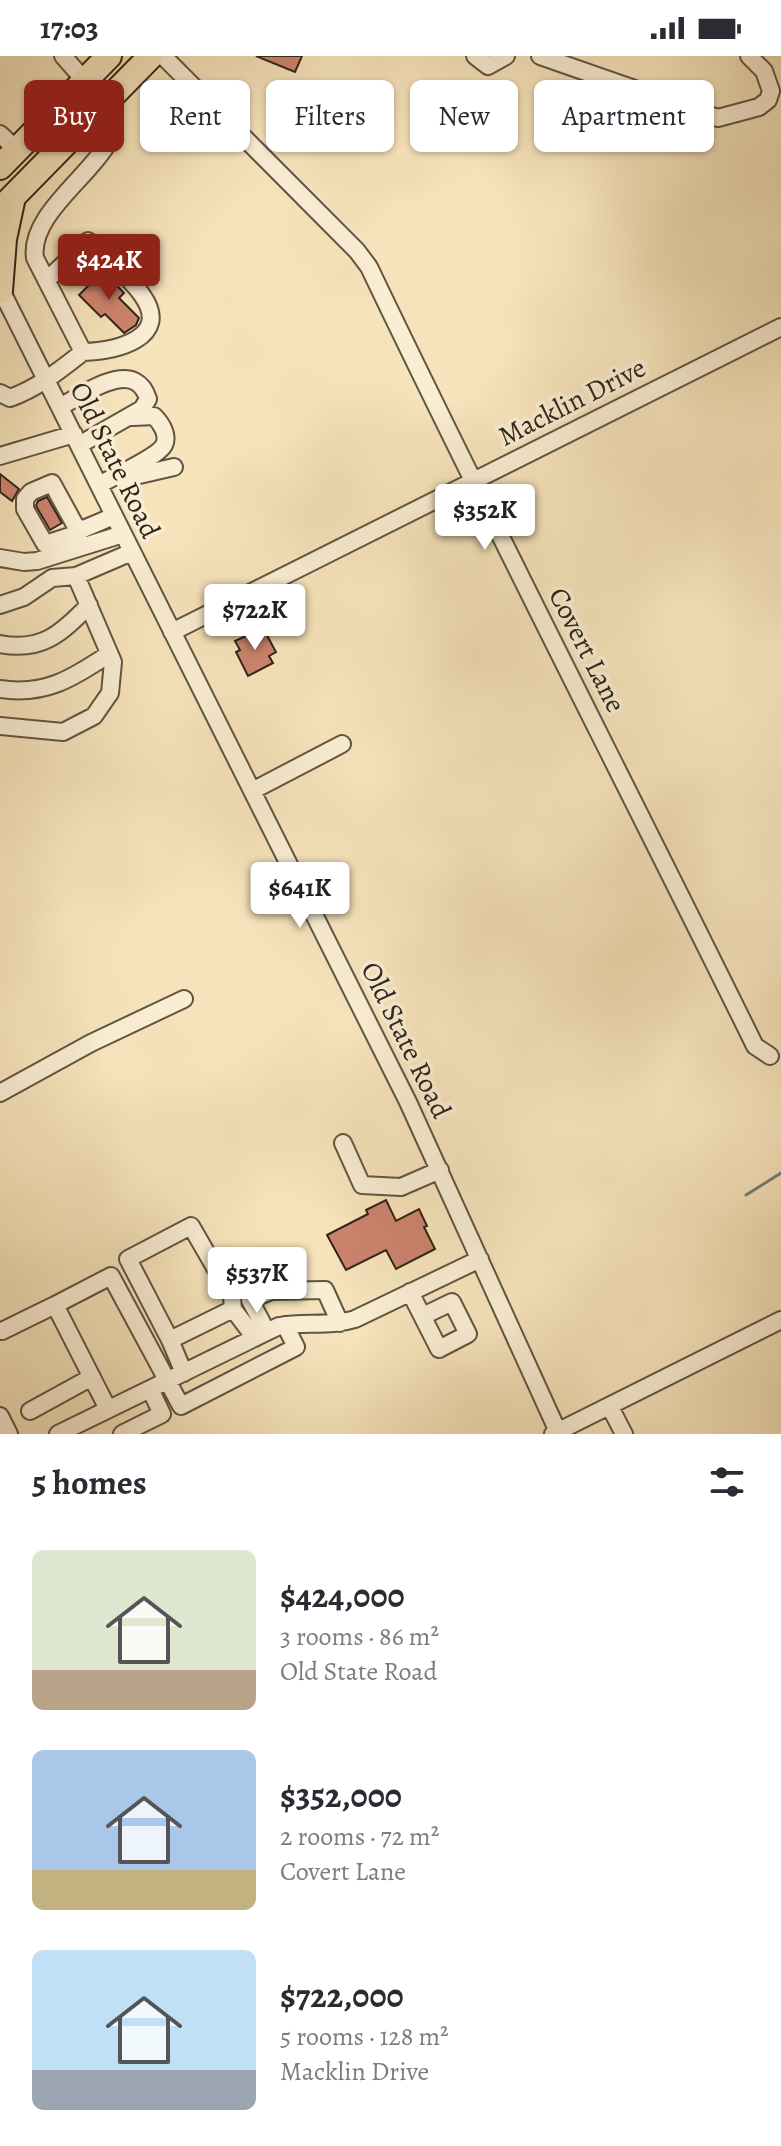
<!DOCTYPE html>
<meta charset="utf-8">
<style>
:root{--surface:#fff;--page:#f7f7f7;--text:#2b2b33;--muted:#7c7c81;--accent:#8f2418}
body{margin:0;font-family:Alegreya,serif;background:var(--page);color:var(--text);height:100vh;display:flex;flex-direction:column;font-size:30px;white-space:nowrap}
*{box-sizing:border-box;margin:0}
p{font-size:26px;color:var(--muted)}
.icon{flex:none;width:44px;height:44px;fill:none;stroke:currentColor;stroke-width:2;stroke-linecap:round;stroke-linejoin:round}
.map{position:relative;height:1378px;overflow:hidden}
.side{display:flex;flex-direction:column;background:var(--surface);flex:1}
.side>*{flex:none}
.top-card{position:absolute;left:24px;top:24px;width:734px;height:72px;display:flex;gap:16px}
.price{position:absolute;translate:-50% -68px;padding:0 18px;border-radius:8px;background:#fff;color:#222;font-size:26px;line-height:52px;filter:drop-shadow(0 2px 4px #0008)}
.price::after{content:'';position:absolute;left:50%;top:48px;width:24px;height:18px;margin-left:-12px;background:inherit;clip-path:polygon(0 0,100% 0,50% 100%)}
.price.selected{background:var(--accent);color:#fff}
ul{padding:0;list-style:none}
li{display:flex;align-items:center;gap:24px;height:200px;padding:0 32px}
li span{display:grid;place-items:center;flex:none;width:224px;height:160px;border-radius:12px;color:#555}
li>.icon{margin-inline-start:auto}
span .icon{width:96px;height:96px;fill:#fffc;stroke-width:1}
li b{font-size:34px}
h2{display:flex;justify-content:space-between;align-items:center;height:96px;padding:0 32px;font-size:34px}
.pill{padding:0 28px;border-radius:12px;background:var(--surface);box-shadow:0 2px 6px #0004;font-size:28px;line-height:72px}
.pill.selected{background:var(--accent);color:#fff}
.status{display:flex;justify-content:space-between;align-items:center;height:56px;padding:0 40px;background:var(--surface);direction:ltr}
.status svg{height:22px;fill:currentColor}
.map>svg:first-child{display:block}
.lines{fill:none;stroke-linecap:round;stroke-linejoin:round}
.stream{stroke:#718076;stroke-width:3}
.building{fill:#cc836e;stroke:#30241a;stroke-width:2}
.minor-casing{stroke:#625442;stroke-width:20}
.highway-casing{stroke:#30241a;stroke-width:28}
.minor{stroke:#f9edd3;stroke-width:16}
.highway{stroke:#f6e3bb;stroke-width:24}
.labels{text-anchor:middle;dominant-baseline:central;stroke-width:7;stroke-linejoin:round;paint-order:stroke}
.street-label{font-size:28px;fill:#30241a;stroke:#f9edd3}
</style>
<div class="status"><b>17:03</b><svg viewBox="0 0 49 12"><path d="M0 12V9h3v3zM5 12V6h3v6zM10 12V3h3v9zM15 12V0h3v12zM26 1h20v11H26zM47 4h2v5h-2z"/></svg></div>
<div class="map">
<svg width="781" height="1378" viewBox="0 0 781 1378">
<rect width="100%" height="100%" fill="#f6e3bb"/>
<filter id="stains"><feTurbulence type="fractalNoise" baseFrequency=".0025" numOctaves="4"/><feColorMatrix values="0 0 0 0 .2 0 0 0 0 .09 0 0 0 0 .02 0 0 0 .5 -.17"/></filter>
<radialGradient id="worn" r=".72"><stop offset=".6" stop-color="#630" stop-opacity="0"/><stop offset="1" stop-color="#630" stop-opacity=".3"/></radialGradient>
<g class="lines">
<path class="stream" d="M 746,1139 L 781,1117"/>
</g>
<path class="building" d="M 256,0 L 302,0 L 295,16 Z
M 103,215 L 124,237 L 119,242 L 139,262 L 136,269 L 124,277 L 105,258 L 101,261 L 79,239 Z
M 0,418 L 19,433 L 12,445 L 0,436 Z
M 47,441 L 62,467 L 50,474 L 36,450 L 38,445 Z
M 263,572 L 276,596 L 269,600 L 273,607 L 248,620 L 236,596 L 240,594 L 235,585 Z
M 386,1144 L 396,1165 L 419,1153 L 427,1170 L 424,1171 L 435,1193 L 396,1213 L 386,1194 L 346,1214 L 327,1179 L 368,1158 L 366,1154 Z"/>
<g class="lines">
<g class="minor-casing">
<path id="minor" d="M 63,0 L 85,25
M 163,0 L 357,195 L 369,211 C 494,473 627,730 755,990 L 770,1000
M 475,0 L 488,10 L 506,0
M 540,0 L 718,62 L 759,51 L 768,44 L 771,35 L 764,15 L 749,0
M 0,78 L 17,94
M 47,224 L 88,185 C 106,202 128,219 142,239 C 173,283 114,295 83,296
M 0,232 L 408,1046 L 559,1378
M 0,337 L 10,342 C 38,332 60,314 83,296 L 35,202 C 29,161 86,123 106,90 L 105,81 L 92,62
M 60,351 C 84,338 135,300 148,343 L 142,353 L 79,389
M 0,400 L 74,378
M 119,419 L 122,423 L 174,411
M 99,429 C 112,421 158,401 164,389 C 169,379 161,367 154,360 L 133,361
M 81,474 L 75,469 L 52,427 L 31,436 L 25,443 L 25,453 L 45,488 L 79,477 L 81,474 L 114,460
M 0,502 L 24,506 L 37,505 L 123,478
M 0,549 L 24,541 L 52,522 L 76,520 L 132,496
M 172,576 L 781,271
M 0,588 C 41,596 61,578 89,549
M 0,633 C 45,640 73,622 109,598
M 0,670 L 63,676 L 94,660 L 110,637 L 113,606 L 76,520
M 252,735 L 342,688
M 0,1037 L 91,987 L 184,943
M 343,1087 L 362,1129 L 401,1131 L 440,1114
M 410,1236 L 439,1293 L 468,1278 L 452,1246 L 423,1260
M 2,1275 L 55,1249
M 267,1276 L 250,1244 L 271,1235 L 325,1234 L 340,1267
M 170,1284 L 128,1203 L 191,1170 L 232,1241 L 233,1253
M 184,1317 L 170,1284 L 233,1253 L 255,1282
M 610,1351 L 624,1378
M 108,1353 L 55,1249 L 111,1220 L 181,1350 L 296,1291 L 285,1269
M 30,1355 L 92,1321
M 0,1360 L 9,1378
M 58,1378 L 279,1270 C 304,1265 330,1271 355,1263 L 480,1203
M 122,1378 L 162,1358 L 150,1333
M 553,1378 L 781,1264"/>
</g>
<g class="highway-casing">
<path id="highway" d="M 0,111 L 109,0
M 0,154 L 151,0
M 0,235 L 4,183 L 13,141"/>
</g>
<use href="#minor" class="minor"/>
<use href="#highway" class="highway"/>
</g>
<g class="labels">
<g class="street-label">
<text transform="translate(572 346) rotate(-27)">Macklin Drive</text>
<text transform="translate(115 404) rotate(64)">Old State Road</text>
<text transform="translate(587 594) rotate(63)">Covert Lane</text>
<text transform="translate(406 984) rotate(64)">Old State Road</text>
</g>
</g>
<rect width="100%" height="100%" filter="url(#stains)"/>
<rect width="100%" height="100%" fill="url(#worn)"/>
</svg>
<b class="price selected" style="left:109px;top:246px">$424K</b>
<b class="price" style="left:485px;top:496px">$352K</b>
<b class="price" style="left:255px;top:596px">$722K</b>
<b class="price" style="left:300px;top:874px">$641K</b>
<b class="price" style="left:257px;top:1259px">$537K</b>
<div class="top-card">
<a class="pill selected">Buy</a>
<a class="pill">Rent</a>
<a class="pill">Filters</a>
<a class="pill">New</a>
<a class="pill">Apartment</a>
</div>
</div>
<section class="side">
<h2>5 homes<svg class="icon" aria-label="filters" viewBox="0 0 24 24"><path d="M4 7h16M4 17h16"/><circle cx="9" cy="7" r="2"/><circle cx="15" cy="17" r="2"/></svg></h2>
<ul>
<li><span style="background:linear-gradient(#dfe7d0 75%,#b9a48a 0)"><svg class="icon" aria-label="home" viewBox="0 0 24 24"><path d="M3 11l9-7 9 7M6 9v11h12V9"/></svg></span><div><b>$424,000</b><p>3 rooms · 86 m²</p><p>Old State Road</p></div></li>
<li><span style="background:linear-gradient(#a9c7e8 75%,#c2b280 0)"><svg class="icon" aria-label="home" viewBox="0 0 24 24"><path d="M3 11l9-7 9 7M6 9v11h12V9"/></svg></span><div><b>$352,000</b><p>2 rooms · 72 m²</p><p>Covert Lane</p></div></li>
<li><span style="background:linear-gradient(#bfe0f5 75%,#9aa5b1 0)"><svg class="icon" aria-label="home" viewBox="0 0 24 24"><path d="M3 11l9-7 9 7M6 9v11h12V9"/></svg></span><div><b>$722,000</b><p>5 rooms · 128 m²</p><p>Macklin Drive</p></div></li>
</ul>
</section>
